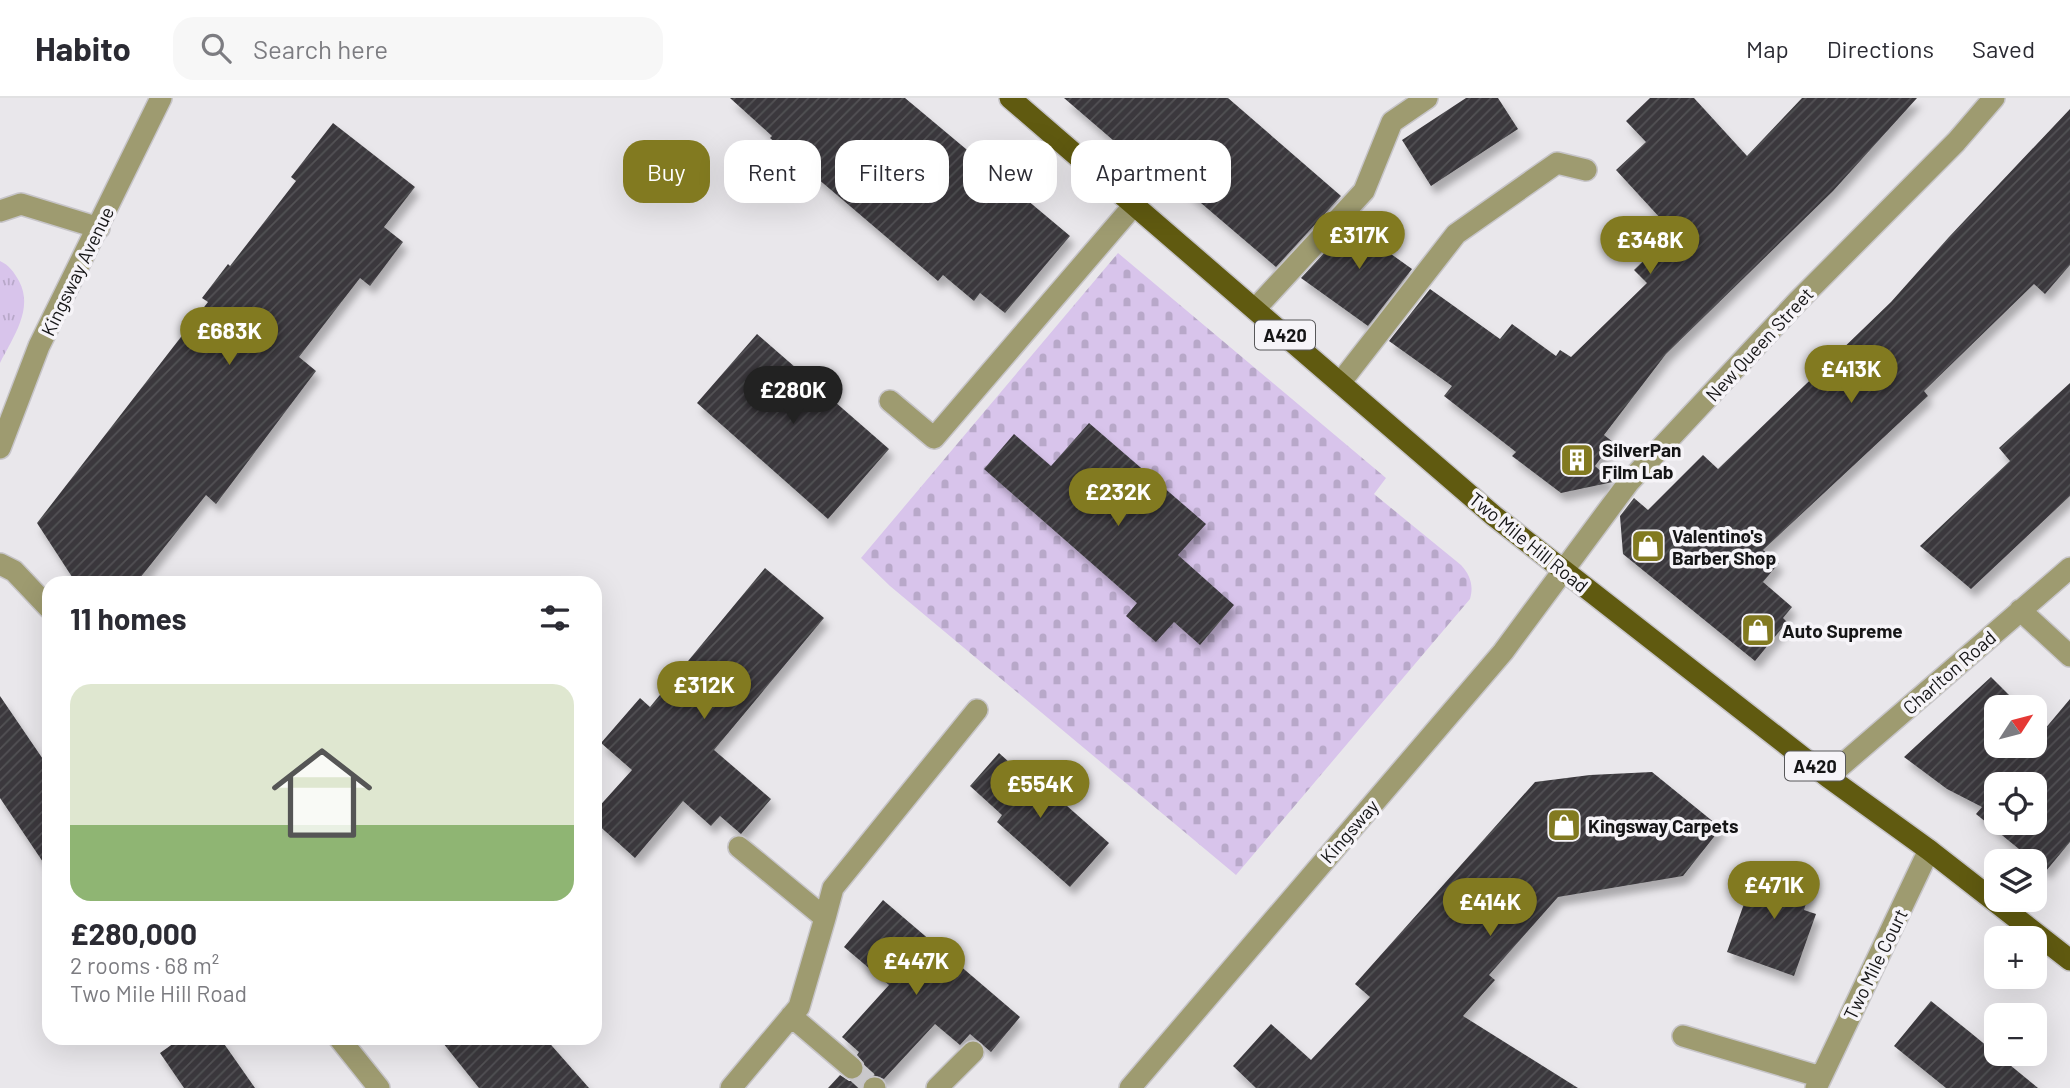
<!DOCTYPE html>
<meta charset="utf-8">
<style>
:root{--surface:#fff;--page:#f7f7f7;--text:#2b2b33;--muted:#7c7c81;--line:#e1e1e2;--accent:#827a20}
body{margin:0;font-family:Barlow,sans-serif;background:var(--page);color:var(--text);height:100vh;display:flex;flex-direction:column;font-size:26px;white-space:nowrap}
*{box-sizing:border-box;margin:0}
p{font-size:23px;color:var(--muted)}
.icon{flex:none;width:38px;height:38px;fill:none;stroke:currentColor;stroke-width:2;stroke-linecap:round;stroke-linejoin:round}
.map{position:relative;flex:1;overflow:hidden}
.sheet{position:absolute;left:42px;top:478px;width:560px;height:469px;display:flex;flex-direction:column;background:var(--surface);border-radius:21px;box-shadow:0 7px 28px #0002}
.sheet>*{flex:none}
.top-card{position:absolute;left:623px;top:42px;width:665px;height:63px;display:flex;gap:14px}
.needle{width:46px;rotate:54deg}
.fabs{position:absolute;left:1984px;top:597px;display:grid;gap:14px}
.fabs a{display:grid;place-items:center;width:63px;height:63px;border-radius:14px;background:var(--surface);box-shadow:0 7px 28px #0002;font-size:35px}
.price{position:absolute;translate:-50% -60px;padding:0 16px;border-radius:24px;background:var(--accent);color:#fff;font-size:23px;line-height:46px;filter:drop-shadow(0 2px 4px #0008)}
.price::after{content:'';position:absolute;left:50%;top:42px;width:21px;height:16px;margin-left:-10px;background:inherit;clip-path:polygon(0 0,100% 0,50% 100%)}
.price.on{background:#222;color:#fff}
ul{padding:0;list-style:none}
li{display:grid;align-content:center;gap:14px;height:371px;padding:0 28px}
li span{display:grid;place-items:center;height:217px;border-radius:21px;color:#555}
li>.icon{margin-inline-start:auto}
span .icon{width:126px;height:126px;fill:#fffc;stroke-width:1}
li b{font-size:30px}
h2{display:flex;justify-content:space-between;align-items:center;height:84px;padding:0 28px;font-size:30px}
.tag{padding:0 24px;border-radius:21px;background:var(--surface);box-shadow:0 7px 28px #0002;font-size:24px;line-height:63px}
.tag.on{background:var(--accent);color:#fff}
header{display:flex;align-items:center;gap:42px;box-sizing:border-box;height:98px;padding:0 35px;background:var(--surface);border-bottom:2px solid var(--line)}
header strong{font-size:33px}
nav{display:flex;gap:38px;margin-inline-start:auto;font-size:24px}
.search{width:490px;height:63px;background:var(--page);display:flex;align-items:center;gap:18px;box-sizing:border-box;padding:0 24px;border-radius:21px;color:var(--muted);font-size:26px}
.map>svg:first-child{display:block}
.grass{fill:url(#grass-tufts)}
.cemetery{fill:url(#cemetery-stones)}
.building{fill:url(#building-hatch);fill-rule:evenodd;filter:url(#shadow)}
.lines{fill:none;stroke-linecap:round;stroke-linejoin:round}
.minor-tunnel{stroke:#c9c8cb;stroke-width:21;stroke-dasharray:21 10;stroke-linecap:butt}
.minor-casing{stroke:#c7c5c9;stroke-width:24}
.major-casing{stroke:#c7c5c9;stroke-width:24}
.minor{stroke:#9e9b70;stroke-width:21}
.major{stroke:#605a10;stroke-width:21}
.labels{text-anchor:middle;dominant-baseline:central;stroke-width:7;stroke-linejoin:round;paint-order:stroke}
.shield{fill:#f6f4f8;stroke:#58585a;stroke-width:2}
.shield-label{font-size:18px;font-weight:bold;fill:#151516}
.street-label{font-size:19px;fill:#151516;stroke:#f6f4f8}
.poi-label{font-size:19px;font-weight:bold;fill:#151516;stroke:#f6f4f8;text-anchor:start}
</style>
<header>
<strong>Habito</strong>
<div class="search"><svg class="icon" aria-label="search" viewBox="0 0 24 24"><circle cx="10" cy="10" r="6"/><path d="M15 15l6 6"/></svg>Search here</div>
<nav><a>Map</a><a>Directions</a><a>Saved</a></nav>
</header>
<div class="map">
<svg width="2070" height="990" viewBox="0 0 2070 990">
<defs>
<pattern id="grass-tufts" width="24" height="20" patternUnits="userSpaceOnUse" patternTransform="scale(1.75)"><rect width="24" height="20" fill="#d8c4eb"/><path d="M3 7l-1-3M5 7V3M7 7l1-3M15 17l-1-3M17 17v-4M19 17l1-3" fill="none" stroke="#b8a8c9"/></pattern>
<pattern id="cemetery-stones" width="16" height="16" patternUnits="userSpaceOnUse" patternTransform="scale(1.75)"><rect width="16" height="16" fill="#d8c4eb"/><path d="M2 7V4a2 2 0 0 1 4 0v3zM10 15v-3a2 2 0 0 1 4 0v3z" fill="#b8a8c9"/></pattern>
<pattern id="building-hatch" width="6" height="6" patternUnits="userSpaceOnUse" patternTransform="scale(1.75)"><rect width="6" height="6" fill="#3a383c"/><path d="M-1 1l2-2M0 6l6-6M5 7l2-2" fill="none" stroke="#535255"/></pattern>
<filter id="shadow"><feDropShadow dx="4.5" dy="8" stdDeviation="3.5" flood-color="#0004"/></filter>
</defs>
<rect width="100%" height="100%" fill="#e9e7eb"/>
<path class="grass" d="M 0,163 C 9,167 14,174 19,183 C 34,211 13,239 0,265 Z"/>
<path class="cemetery" d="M 1118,155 L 1386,380 L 1374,396 L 1461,467 C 1470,477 1474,487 1470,501 L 1236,777 L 890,488 L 861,460 Z"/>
<path class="building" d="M 730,0 L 905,0 L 1070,138 L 1005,215 L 980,195 L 974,203 L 943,177 L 938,183 L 770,40 L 772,38 Z
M 1064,0 L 1228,0 L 1341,98 L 1276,169 L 1133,47 L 1128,55 Z
M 1466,0 L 1498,0 L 1518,31 L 1431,88 L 1402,42 Z
M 1650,0 L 1694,0 L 1747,58 L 1802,0 L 1917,0 L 1833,93 L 1666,256 L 1604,337 L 1613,344 L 1595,368 L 1613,384 L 1561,395 L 1512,358 L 1516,354 L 1444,298 L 1452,288 L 1389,243 L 1430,191 L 1500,241 L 1512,226 L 1556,258 L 1560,252 L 1571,259 L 1647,185 L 1634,172 L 1673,134 L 1616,72 L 1646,44 L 1626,23 Z
M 2070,11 L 2070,167 L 2045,196 L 2034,186 L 1924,293 L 1928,298 L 1763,452 L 1779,465 L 1763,484 L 1792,509 L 1783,520 L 1787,524 L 1755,563 L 1623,456 L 1620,418 L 1634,400 L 1648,412 L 1703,357 L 1718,371 L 1891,204 L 1949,139 Z
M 333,25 L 415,89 L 384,129 L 403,144 L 370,188 L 360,180 L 299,259 L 316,273 L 216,406 L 206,397 L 136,485 L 76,485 L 37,425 L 208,204 L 202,200 L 228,166 L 230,168 L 296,83 L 291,79 Z
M 1361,115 L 1392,142 L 1384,151 L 1412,171 L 1368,228 L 1301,180 Z
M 757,236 L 889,351 L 828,421 L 697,305 Z
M 2070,285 L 2070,398 L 1971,491 L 1920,448 L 2010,363 L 1999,350 Z
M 1089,325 L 1206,426 L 1178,457 L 1234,507 L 1200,547 L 1174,524 L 1156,544 L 1126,518 L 1137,505 L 984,371 L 1014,336 L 1051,368 Z
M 765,470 L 824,520 L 714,652 L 771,701 L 741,736 L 720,718 L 711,728 L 683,703 L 635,760 L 595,724 L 595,713 L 632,672 L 601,645 L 640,600 L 650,609 Z
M 1991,579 L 2021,609 L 1997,609 L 1997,648 L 2035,648 L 2035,624 L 2044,632 L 2070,601 L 2070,744 L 2046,773 L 1976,716 L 1982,709 L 1947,691 L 1904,659 ZM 1997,686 L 2035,686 L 2035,724 L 1997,724 Z
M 0,598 L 49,670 L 49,773 L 0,700 Z
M 999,655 L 1029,682 L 1033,678 L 1109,745 L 1070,789 L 997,724 L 1002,717 L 970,688 Z
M 1652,674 L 1721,730 L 1683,778 L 1558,799 L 1489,877 L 1495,882 L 1463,918 L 1578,990 L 1256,990 L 1233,968 L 1271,926 L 1311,962 L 1370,899 L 1355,886 L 1535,684 L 1590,677 Z
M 1758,766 L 1813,784 L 1804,812 L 1816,816 L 1794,878 L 1727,854 Z
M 883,802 L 1020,919 L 991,954 L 970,936 L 960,947 L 935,926 L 884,981 L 873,977 L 863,983 L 861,990 L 828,990 L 840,977 L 849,983 L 856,983 L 865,973 L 864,965 L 857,957 L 859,954 L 842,939 L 889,887 L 844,849 Z
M 1931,903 L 1971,935 L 2038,990 L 1946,990 L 1894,948 Z
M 181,940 L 220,940 L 255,990 L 184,990 L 160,955 Z
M 439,940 L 545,940 L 589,990 L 479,990 Z"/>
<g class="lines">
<path class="minor-tunnel" d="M 852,970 L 874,990"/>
<g class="minor-casing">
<path id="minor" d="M 0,113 L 21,106 L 99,130
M 1255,211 L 1364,93 L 1392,24 L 1427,0
M 1340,285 L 1456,136 L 1557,65 L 1586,72
M 890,303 L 934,340 L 1134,107
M 0,350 L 39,248 L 161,0
M 0,466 L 14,473 L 49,510
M 2020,512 L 2070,558
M 1828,679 L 2070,470
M 825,820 L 833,790 L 977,612
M 791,918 L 852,970
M 1683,938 L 1821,979
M 339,940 L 379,990
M 731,990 L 799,909 L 825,820 L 739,749
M 874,990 L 875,990
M 937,990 L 973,954
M 1130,990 L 1503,554 L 1629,384 L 1798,203 L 1956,44 L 1994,0
M 1816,990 L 1929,752"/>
</g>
<g class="major-casing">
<path id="major" d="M 1010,0 L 1494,418 L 1828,679 L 1929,752 L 2070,862"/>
</g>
<use href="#minor" class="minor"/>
<use href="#major" class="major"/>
</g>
<defs>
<g id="building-square" transform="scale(1.75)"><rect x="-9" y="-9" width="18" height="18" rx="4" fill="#827a20" stroke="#f6f4f8"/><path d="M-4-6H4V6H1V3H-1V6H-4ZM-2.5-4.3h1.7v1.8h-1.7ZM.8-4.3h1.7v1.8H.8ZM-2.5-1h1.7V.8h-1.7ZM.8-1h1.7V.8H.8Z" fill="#fff"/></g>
<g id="shop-square" transform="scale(1.75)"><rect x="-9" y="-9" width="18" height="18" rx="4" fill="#827a20" stroke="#f6f4f8"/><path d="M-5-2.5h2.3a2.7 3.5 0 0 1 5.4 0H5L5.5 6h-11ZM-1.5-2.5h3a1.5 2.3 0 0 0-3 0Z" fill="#fff"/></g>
</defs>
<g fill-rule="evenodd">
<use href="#building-square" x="1577" y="362"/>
<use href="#shop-square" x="1648" y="448"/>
<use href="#shop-square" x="1758" y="532"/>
<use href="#shop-square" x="1564" y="727"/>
</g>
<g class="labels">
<g class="shield">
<rect x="1255" y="222.5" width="60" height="29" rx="5"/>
<rect x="1785" y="653.5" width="60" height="29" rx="5"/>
</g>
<g class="shield-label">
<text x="1285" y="237">A420</text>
<text x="1815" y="668">A420</text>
</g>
<g class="street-label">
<text transform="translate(77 173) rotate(-64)">Kingsway Avenue</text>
<text transform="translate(1759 246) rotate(-47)">New Queen Street</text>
<text transform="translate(1529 444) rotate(39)">Two Mile Hill Road</text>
<text transform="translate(1949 574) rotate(-41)">Charlton Road</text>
<text transform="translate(1349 733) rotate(-49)">Kingsway</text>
<text transform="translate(1875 866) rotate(-64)">Two Mile Court</text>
</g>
<g class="poi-label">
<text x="1602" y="351">SilverPan<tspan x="1602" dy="22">Film Lab</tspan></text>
<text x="1672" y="437">Valentino's<tspan x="1672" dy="22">Barber Shop</tspan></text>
<text x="1782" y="532">Auto Supreme</text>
<text x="1588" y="727">Kingsway Carpets</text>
</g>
</g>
</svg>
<div class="fabs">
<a><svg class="needle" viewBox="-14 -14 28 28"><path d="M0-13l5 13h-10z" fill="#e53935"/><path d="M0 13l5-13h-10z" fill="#7c7c81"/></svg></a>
<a><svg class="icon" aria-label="locate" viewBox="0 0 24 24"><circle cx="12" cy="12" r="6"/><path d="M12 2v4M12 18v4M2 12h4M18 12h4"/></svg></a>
<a><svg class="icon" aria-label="layers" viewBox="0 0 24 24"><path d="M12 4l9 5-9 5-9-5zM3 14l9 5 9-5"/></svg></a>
<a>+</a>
<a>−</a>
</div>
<b class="price" style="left:1359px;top:173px">£317K</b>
<b class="price" style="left:1650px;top:178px">£348K</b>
<b class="price" style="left:229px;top:269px">£683K</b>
<b class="price" style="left:1851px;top:307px">£413K</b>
<b class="price on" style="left:793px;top:328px">£280K</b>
<b class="price" style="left:1118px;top:430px">£232K</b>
<b class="price" style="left:704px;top:623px">£312K</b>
<b class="price" style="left:1040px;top:722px">£554K</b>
<b class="price" style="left:1774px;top:823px">£471K</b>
<b class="price" style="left:1490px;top:840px">£414K</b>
<b class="price" style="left:916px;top:899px">£447K</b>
<div class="top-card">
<a class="tag on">Buy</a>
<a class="tag">Rent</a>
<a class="tag">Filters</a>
<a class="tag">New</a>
<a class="tag">Apartment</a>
</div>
<section class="sheet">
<h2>11 homes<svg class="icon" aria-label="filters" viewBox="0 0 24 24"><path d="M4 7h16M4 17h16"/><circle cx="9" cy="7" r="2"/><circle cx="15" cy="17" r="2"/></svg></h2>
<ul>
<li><span style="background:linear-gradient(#dfe7d0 65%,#8fb573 0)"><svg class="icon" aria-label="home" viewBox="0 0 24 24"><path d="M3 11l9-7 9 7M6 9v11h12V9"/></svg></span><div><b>£280,000</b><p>2 rooms · 68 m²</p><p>Two Mile Hill Road</p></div></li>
</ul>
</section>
</div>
